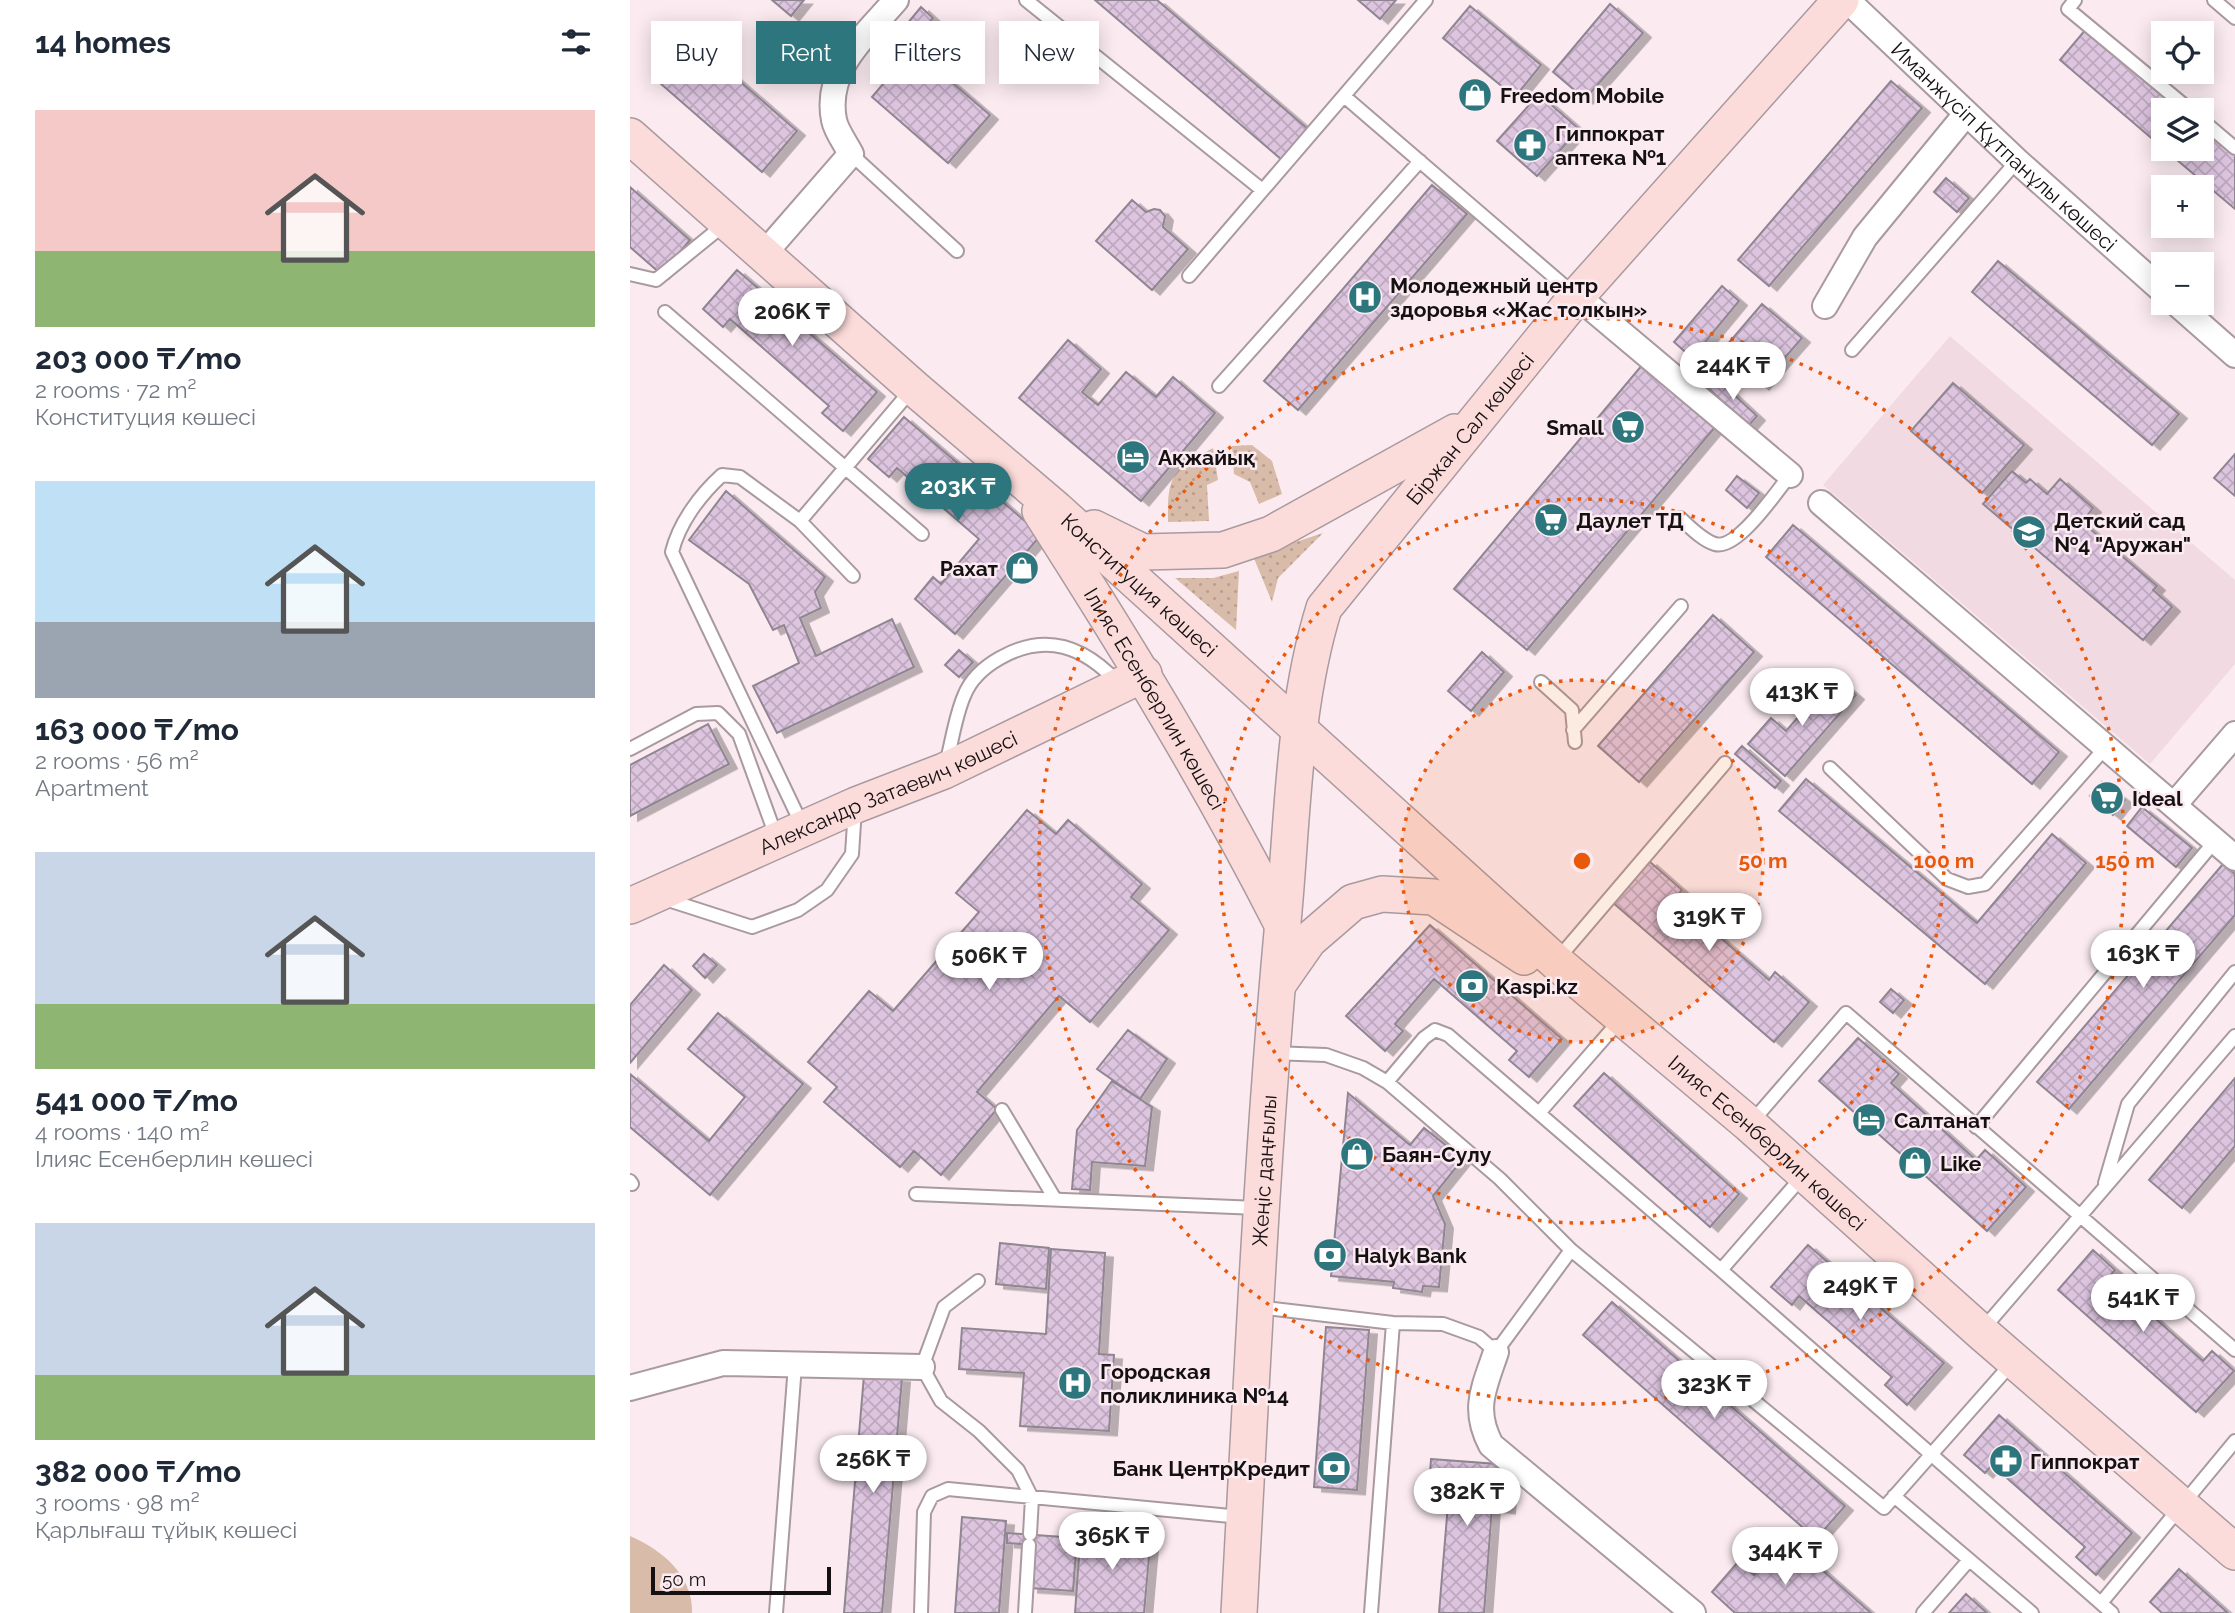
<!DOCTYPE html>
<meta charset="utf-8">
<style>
:root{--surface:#fff;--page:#f2f2f3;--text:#1f2937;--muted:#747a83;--accent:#2d767d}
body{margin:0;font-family:Raleway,sans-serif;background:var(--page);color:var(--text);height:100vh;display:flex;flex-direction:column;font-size:26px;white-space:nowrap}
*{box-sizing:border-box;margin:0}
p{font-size:23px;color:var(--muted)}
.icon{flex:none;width:38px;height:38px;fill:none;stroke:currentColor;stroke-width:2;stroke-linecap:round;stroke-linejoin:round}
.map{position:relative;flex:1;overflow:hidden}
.sheet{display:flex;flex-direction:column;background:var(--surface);width:630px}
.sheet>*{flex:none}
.top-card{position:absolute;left:21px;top:21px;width:665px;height:63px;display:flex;gap:14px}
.controls{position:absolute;left:1521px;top:21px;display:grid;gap:14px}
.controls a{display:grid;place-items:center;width:63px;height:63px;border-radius:0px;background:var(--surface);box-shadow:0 4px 18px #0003;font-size:35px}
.scale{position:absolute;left:21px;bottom:18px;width:180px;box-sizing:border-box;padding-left:7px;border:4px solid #151012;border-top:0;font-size:19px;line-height:24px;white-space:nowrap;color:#151012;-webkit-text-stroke:5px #fbebf1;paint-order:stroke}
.price{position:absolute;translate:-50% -60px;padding:0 16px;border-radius:24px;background:#fff;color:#222;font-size:23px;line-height:46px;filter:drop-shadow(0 2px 4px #0008)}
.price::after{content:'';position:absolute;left:50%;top:42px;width:21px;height:16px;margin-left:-10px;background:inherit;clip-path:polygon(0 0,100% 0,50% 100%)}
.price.selected{background:var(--accent);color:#fff}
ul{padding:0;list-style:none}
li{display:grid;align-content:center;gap:14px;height:371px;padding:0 35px}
li span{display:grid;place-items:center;height:217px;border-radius:0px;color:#555}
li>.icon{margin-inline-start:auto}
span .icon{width:126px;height:126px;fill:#fffc;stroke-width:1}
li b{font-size:30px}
h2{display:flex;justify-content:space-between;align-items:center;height:84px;padding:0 35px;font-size:30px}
.pill{padding:0 24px;border-radius:0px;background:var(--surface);box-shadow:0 4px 18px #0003;font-size:24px;line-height:63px}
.pill.selected{background:var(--accent);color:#fff}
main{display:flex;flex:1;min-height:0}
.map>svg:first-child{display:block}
.built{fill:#f1dae2}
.grass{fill:url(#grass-dots)}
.park{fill:#d8bba9}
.building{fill:url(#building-cross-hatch);stroke:#908691;stroke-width:2;filter:url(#shadow)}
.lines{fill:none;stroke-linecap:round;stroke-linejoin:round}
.lane-casing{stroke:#a89a9f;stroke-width:16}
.street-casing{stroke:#a89a9f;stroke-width:28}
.secondary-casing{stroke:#a89a9f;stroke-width:38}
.lane{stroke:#fff;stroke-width:12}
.street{stroke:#fff;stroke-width:24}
.secondary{stroke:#fcdcda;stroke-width:35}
.ring{fill:none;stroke:#e8590c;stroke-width:3.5;stroke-dasharray:3.5 7}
.labels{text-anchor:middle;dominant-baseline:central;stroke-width:5;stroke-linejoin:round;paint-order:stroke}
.poi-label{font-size:21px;font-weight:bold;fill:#151012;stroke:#fbebf1;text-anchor:start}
.street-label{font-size:21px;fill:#151012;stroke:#fbebf1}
.centre{fill:#e8590c;stroke:#fbebf1;stroke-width:3.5}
.ring-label{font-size:21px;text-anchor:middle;font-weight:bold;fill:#e8590c;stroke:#fbebf1;stroke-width:5;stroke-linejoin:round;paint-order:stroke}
</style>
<main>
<section class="sheet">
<h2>14 homes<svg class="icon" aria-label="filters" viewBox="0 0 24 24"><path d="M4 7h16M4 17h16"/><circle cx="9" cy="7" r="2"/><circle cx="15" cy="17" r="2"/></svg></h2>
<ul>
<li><span style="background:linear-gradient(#f6c9c9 65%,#8fb573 0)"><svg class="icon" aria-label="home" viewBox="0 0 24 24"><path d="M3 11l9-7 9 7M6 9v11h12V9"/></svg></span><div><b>203 000 ₸/mo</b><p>2 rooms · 72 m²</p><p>Конституция көшесі</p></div></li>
<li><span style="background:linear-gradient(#bfe0f5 65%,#9aa5b1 0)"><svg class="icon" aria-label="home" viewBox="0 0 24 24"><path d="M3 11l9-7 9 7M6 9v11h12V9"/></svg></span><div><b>163 000 ₸/mo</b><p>2 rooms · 56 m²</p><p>Apartment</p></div></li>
<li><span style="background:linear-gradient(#c9d6e8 70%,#8fb573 0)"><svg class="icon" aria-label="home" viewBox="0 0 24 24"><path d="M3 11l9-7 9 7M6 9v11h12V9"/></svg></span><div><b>541 000 ₸/mo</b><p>4 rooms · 140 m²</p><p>Ілияс Есенберлин көшесі</p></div></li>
<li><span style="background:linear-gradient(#c9d6e8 70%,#8fb573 0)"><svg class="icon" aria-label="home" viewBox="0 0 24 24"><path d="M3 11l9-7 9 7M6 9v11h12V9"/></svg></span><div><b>382 000 ₸/mo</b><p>3 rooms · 98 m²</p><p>Қарлығаш тұйық көшесі</p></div></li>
</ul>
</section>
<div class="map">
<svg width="1605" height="1613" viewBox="0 0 1605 1613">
<defs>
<pattern id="grass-dots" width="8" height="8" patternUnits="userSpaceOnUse" patternTransform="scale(1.75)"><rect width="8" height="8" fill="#d8bba9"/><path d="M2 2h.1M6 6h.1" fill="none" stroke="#b8a090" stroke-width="1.8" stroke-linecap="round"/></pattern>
<pattern id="building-cross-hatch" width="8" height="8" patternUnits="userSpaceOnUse" patternTransform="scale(1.75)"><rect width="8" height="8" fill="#ddc5e0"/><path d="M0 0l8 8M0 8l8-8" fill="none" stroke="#bda8bf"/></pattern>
<filter id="shadow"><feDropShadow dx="8" dy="4.5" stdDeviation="0" flood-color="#0004"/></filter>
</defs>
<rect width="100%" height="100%" fill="#fbebf1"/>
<path class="built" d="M 1320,336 L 1605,580 L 1605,664 L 1520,764 L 1193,485 Z"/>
<path class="grass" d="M 622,445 L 642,461 L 652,494 L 629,504 L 620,482 L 604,474 L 602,446 Z
M 583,448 L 588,480 L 577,485 L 579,521 L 538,522 C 537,475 542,471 583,448 Z
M 693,533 L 648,578 L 642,602 L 623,556 Z
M 609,571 L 606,630 L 545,578 L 583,578 Z"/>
<path class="park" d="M 0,1536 C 32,1550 63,1575 62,1613 L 0,1613 Z"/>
<path class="building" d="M 142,0 L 174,0 L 161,16 Z
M 465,0 L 527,0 L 678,129 L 652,160 Z
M 728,0 L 766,0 L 750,19 Z
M 980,4 L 1013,33 L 955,99 L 923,72 Z
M 840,6 L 911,65 L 885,97 L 813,38 Z
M 291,7 L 303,18 L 289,35 L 277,24 Z
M 1457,28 L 1554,110 L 1533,110 L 1533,148 L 1430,60 Z
M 58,36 L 167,131 L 132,172 L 23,77 Z
M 283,49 L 360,115 L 318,163 L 242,97 Z
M 1261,81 L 1292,108 L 1139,286 L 1108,260 Z
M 909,94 L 949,129 L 907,176 L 867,141 Z
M 1572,125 L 1605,154 L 1605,209 L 1534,149 L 1572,149 Z
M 1316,178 L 1339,198 L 1327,212 L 1304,192 Z
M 802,185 L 837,214 L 668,410 L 634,381 Z
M 0,187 L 60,240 L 31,274 L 0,247 Z
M 502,200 L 516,212 L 524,209 L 530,210 L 535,216 L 533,227 L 558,249 L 522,290 L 466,241 Z
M 1368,261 L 1549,414 L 1522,445 L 1342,292 Z
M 107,270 L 247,392 L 213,431 L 192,413 L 199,406 L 100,319 L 93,327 L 73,309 Z
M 1092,286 L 1109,301 L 1062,358 L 1044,342 Z
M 1132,304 L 1172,338 L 1131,385 L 1091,352 Z
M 438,340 L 471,369 L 452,392 L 468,405 L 496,372 L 526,397 L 543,377 L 585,413 L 511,501 L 389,398 Z
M 1013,364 L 1086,426 L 897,650 L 824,589 Z
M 1087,379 L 1127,416 L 1119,425 L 1078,388 Z
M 1323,383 L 1394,445 L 1352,493 L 1281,431 Z
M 274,417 L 411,535 L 325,634 L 285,599 L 303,577 L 311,584 L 349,539 L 267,468 L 259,477 L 238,459 Z
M 1605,454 L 1605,496 L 1584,478 Z
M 1382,471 L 1396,483 L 1400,479 L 1417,494 L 1430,479 L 1463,508 L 1452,522 L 1527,586 L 1523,590 L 1542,607 L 1513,640 L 1353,504 Z
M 1107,476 L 1129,493 L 1117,508 L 1096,490 Z
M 96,491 L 195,577 L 185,592 L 191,608 L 170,618 L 186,656 L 262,619 L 284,667 L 147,733 L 123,686 L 169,663 L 154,625 L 143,630 L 119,584 L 59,540 Z
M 1163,525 L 1429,752 L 1402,784 L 1136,557 Z
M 1083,615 L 1124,652 L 1009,782 L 968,746 Z
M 329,650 L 343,662 L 329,677 L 315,665 Z
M 852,652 L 874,672 L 841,711 L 818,691 Z
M 1204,676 L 1226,695 L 1155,776 L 1118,744 L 1141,718 L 1156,731 Z
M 78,724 L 99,764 L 0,816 L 0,765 Z
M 1112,746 L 1151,781 L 1145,788 L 1105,754 Z
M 1176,779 L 1347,923 L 1422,834 L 1456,863 L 1355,984 L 1149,811 Z
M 1472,782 L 1495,800 L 1483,815 L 1460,796 Z
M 1512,807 L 1562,848 L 1546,867 L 1497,826 Z
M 397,810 L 426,834 L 438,820 L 512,884 L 501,897 L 539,930 L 460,1022 L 429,996 L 347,1092 L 367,1109 L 311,1175 L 284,1151 L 270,1167 L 194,1102 L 207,1087 L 178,1062 L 239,991 L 263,1011 L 349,912 L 326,893 Z
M 1019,861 L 1052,890 L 1045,898 L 1139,980 L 1145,972 L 1179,1002 L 1144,1042 L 982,902 Z
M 1593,864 L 1605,874 L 1605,915 L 1439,1109 L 1407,1082 Z
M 800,925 L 932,1039 L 899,1077 L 879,1060 L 887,1051 L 804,979 L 765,1024 L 773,1031 L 755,1051 L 716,1016 Z
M 74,954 L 87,965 L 75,978 L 63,966 Z
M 34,965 L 62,990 L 0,1063 L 0,1005 Z
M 1261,989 L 1274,1000 L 1263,1013 L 1250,1002 Z
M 88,1013 L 173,1084 L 80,1195 L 0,1127 L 0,1074 L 79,1141 L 115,1097 L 58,1049 Z
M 498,1030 L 537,1059 L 510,1099 L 467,1069 Z
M 1228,1038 L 1269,1074 L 1261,1083 L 1346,1160 L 1355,1150 L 1396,1187 L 1357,1231 L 1189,1081 Z
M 974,1073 L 1109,1194 L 1080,1227 L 944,1106 Z
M 1605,1078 L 1605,1146 L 1552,1208 L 1519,1180 Z
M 482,1081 L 522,1107 L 515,1166 L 462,1162 L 460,1190 L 442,1189 L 447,1130 Z
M 718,1093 L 780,1145 L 794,1128 L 833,1159 L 803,1196 L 815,1224 L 809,1287 L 793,1286 L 792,1292 L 763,1288 L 764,1282 L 701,1276 Z
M 370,1243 L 419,1248 L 416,1289 L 366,1284 Z
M 1178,1245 L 1314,1363 L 1277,1405 L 1255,1385 L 1262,1377 L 1169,1296 L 1162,1305 L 1141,1287 Z
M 421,1249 L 475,1253 L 469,1354 L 484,1355 L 479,1431 L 390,1426 L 394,1373 L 329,1369 L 332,1328 L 416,1334 Z
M 1463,1250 L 1485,1270 L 1479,1277 L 1573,1361 L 1582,1351 L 1604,1371 L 1566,1412 L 1428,1290 Z
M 982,1302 L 1215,1506 L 1186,1539 L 953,1335 Z
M 696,1327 L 739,1330 L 727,1490 L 684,1487 Z
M 234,1375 L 272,1378 L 252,1613 L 214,1613 Z
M 1369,1415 L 1502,1533 L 1466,1575 L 1446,1557 L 1455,1547 L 1362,1465 L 1355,1473 L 1334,1455 Z
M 801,1459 L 881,1465 L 877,1509 L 862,1507 L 854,1613 L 809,1613 L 818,1504 L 798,1502 Z
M 332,1517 L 376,1521 L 369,1613 L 325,1613 Z
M 451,1528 L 521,1534 L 514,1613 L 445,1613 Z
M 377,1533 L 447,1538 L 443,1591 L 400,1588 L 403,1545 L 377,1543 Z
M 1156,1538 L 1241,1613 L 1105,1613 L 1082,1592 L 1108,1562 L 1124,1575 Z
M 1549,1569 L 1598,1613 L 1532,1613 L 1520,1602 Z
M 1336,1594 L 1357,1613 L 1319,1613 Z"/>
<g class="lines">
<g class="lane-casing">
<path id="lane" d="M 396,0 L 631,189
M 1445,0 L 1438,9 L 1560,110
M 1584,0 L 1605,18
M 714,96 L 945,295
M 1572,120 L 1605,148
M 221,154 L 327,251
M 0,274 L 26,280 L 96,223
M 559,276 L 796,0
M 35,312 L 292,534
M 1222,350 L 1387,161
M 589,386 L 790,161
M 1050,518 C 1060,527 1072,540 1085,544 C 1107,551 1147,491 1160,475
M 170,521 L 110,477 L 92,475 C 70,495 49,523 42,552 L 172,825
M 223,576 L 170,521 L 283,388
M 911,682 L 942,710 L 945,742
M 943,730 L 1051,606
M 0,749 L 66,714 L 88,713 L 109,734 L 147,839
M 316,764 C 322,742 325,717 334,696 C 341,678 354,667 370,658 C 416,632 454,646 488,683
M 1200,768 L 1317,879 L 1338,887 L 1355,884 L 1476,747
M 35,899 L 122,927 L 168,910 L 197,890 L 222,854 L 225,808
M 926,961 L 1095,763
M 642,1053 L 696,1055 L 733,1068 L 757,1082 L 870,1179 L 941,1250
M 757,1082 L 794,1038 L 805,1030 L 818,1035 L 1091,1270
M 372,1110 L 425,1199
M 909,1113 L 991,1019
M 1120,1124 L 1216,1013 L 1605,1350
M 1346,1127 L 1585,841
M 1172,1177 L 1091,1270 L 1482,1613
M 0,1181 L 2,1184
M 1475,1183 L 1498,1104 L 1605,972
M 286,1194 L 628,1208
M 348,1281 L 314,1307 L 292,1367 L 311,1401 L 349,1431 L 388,1470 L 402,1498 L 400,1534
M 627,1307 L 763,1323 L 813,1324 L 849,1337 L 866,1352 L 941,1250 L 1254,1508 L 1382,1363
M 1353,1329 L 1605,1036
M 1264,1496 L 1402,1613
M 1471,1603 L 1605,1441
M 146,1613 L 165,1365
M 291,1613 L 294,1512 L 302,1496 L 318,1489 L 611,1517
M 395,1613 L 399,1545
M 741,1613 L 763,1323
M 1293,1613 L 1339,1560"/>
</g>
<g class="street-casing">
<g id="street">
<path id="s1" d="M 1217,0 L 1387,161 L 1533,291"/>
<path d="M 133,255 L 221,154 C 216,144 206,131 204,120 C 194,69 236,35 266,0"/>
<path d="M 947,296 L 1160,475"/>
<path d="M 1546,303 L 1605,355"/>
<path d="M 1195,306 L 1235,237 L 1336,114"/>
<path d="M 1191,503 L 1605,858"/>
<path d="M 1544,805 L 1605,734"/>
<path d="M 866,1352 C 854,1388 842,1409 861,1445 L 1063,1613"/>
<path d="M 0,1388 L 93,1363 L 292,1367"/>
</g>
</g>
<g class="secondary-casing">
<g id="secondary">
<path id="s2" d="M 0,136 L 284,388 L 426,509 L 926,962 L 1119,1124 L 1351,1332 L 1605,1552"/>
<path id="s3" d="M 410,511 C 497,647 580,782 653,926"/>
<path d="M 464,528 L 513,552 L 593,550 L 641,534 L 825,432"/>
<path id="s4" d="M 0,906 L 226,805 L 314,771 L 514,674"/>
<path d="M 649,983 L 679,940 L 723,902 L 752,894 L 804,897 L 894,957"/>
<path id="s5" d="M 609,1613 C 622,1379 632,1144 654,911 C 663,810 664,705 694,608 L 947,296 L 1211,0"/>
</g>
</g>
<use href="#lane" class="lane"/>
<use href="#street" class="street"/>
<use href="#secondary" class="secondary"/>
</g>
<circle cx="952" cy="861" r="181" fill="#e8590c" fill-opacity=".12"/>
<g class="ring">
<circle cx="952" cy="861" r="181"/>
<circle cx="952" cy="861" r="362"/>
<circle cx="952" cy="861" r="543"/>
</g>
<defs>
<g id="shop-disc" transform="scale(1.75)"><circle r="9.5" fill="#2d767d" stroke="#fbebf1"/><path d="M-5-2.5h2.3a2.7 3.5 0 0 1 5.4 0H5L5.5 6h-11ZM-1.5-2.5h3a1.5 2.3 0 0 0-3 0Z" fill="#fff"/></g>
<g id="pharmacy-disc" transform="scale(1.75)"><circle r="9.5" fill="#2d767d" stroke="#fbebf1"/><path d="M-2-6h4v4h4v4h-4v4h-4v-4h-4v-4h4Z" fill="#fff"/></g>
<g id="hospital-disc" transform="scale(1.75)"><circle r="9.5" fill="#2d767d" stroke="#fbebf1"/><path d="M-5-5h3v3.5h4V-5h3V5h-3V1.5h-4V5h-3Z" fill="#fff"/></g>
<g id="supermarket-disc" transform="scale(1.75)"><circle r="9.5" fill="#2d767d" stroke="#fbebf1"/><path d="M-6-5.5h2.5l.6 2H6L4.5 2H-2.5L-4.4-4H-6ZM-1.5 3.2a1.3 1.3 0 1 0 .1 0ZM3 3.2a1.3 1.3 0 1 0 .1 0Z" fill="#fff"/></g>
<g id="hotel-disc" transform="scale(1.75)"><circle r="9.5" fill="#2d767d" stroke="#fbebf1"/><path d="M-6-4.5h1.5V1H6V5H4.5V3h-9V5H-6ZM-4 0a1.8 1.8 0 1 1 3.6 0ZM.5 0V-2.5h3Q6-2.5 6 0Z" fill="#fff"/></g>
<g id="school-disc" transform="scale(1.75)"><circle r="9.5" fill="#2d767d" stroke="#fbebf1"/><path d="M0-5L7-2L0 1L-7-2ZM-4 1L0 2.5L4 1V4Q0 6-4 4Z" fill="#fff"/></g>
<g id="bank-disc" transform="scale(1.75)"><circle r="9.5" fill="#2d767d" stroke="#fbebf1"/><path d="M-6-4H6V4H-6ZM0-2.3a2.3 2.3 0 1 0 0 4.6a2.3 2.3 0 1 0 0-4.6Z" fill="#fff"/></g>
</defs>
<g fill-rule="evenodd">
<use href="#shop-disc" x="845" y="95"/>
<use href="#pharmacy-disc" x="900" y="145"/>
<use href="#hospital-disc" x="735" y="297"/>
<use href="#supermarket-disc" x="998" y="427"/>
<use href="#hotel-disc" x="503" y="457"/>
<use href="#supermarket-disc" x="921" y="520"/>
<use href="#school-disc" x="1399" y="532"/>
<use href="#shop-disc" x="392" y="568"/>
<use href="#supermarket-disc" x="1477" y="798"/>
<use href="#bank-disc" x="842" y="986"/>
<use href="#hotel-disc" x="1239" y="1120"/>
<use href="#shop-disc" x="727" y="1154"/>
<use href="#shop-disc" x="1285" y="1163"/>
<use href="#bank-disc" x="700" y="1255"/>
<use href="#hospital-disc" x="445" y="1383"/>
<use href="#pharmacy-disc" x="1376" y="1461"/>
<use href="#bank-disc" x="704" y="1468"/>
</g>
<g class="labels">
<g class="poi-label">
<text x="870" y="95">Freedom Mobile</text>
<text x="925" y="133">Гиппократ<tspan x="925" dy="24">аптека №1</tspan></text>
<text x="760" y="285">Молодежный центр<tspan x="760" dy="24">здоровья «Жас толкын»</tspan></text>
<text x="974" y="427" text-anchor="end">Small</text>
<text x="528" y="457">Ақжайық</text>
<text x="946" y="520">Даулет ТД</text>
<text x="1424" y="520">Детский сад<tspan x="1424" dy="24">№4 "Аружан"</tspan></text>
<text x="368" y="568" text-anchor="end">Рахат</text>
<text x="1502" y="798">Ideal</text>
<text x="866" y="986">Kaspi.kz</text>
<text x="1264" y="1120">Салтанат</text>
<text x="752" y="1154">Баян-Сулу</text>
<text x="1310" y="1163">Like</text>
<text x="724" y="1255">Halyk Bank</text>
<text x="470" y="1371">Городская<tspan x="470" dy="24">поликлиника №14</tspan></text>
<text x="1400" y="1461">Гиппократ</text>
<text x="680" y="1468" text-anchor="end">Банк ЦентрКредит</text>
</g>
<g class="street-label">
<text stroke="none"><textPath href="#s1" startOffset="215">Иманжүсіп Құтпанұлы көшесі</textPath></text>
<text stroke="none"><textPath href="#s5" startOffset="1241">Біржан Сал көшесі</textPath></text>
<text stroke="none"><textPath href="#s2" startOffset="679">Конституция көшесі</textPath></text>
<text stroke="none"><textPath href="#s3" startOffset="220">Ілияс Есенберлин көшесі</textPath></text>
<text stroke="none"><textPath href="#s4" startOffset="282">Александр Затаевич көшесі</textPath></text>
<text stroke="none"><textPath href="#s2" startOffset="1519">Ілияс Есенберлин көшесі</textPath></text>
<text stroke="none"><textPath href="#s5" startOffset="443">Жеңіс даңғылы</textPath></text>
</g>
</g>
<circle cx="952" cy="861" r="10" class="centre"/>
<g class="ring-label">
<text x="1133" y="868">50 m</text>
<text x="1314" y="868">100 m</text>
<text x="1495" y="868">150 m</text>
</g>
</svg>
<div class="controls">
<a><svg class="icon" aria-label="locate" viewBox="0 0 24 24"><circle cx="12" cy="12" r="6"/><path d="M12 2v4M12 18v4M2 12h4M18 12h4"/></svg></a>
<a><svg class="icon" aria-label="layers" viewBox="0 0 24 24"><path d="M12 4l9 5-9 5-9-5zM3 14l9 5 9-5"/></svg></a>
<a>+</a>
<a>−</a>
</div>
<div class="scale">50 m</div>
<b class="price" style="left:162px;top:348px">206K ₸</b>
<b class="price" style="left:1103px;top:402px">244K ₸</b>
<b class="price selected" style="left:328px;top:523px">203K ₸</b>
<b class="price" style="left:1172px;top:728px">413K ₸</b>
<b class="price" style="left:1079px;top:953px">319K ₸</b>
<b class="price" style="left:1513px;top:990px">163K ₸</b>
<b class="price" style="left:359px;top:992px">506K ₸</b>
<b class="price" style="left:1230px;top:1322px">249K ₸</b>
<b class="price" style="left:1513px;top:1334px">541K ₸</b>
<b class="price" style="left:1084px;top:1420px">323K ₸</b>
<b class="price" style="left:243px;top:1495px">256K ₸</b>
<b class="price" style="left:837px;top:1528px">382K ₸</b>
<b class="price" style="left:482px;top:1572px">365K ₸</b>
<b class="price" style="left:1155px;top:1587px">344K ₸</b>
<div class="top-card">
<a class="pill">Buy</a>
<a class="pill selected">Rent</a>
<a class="pill">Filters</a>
<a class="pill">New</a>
</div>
</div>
</main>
